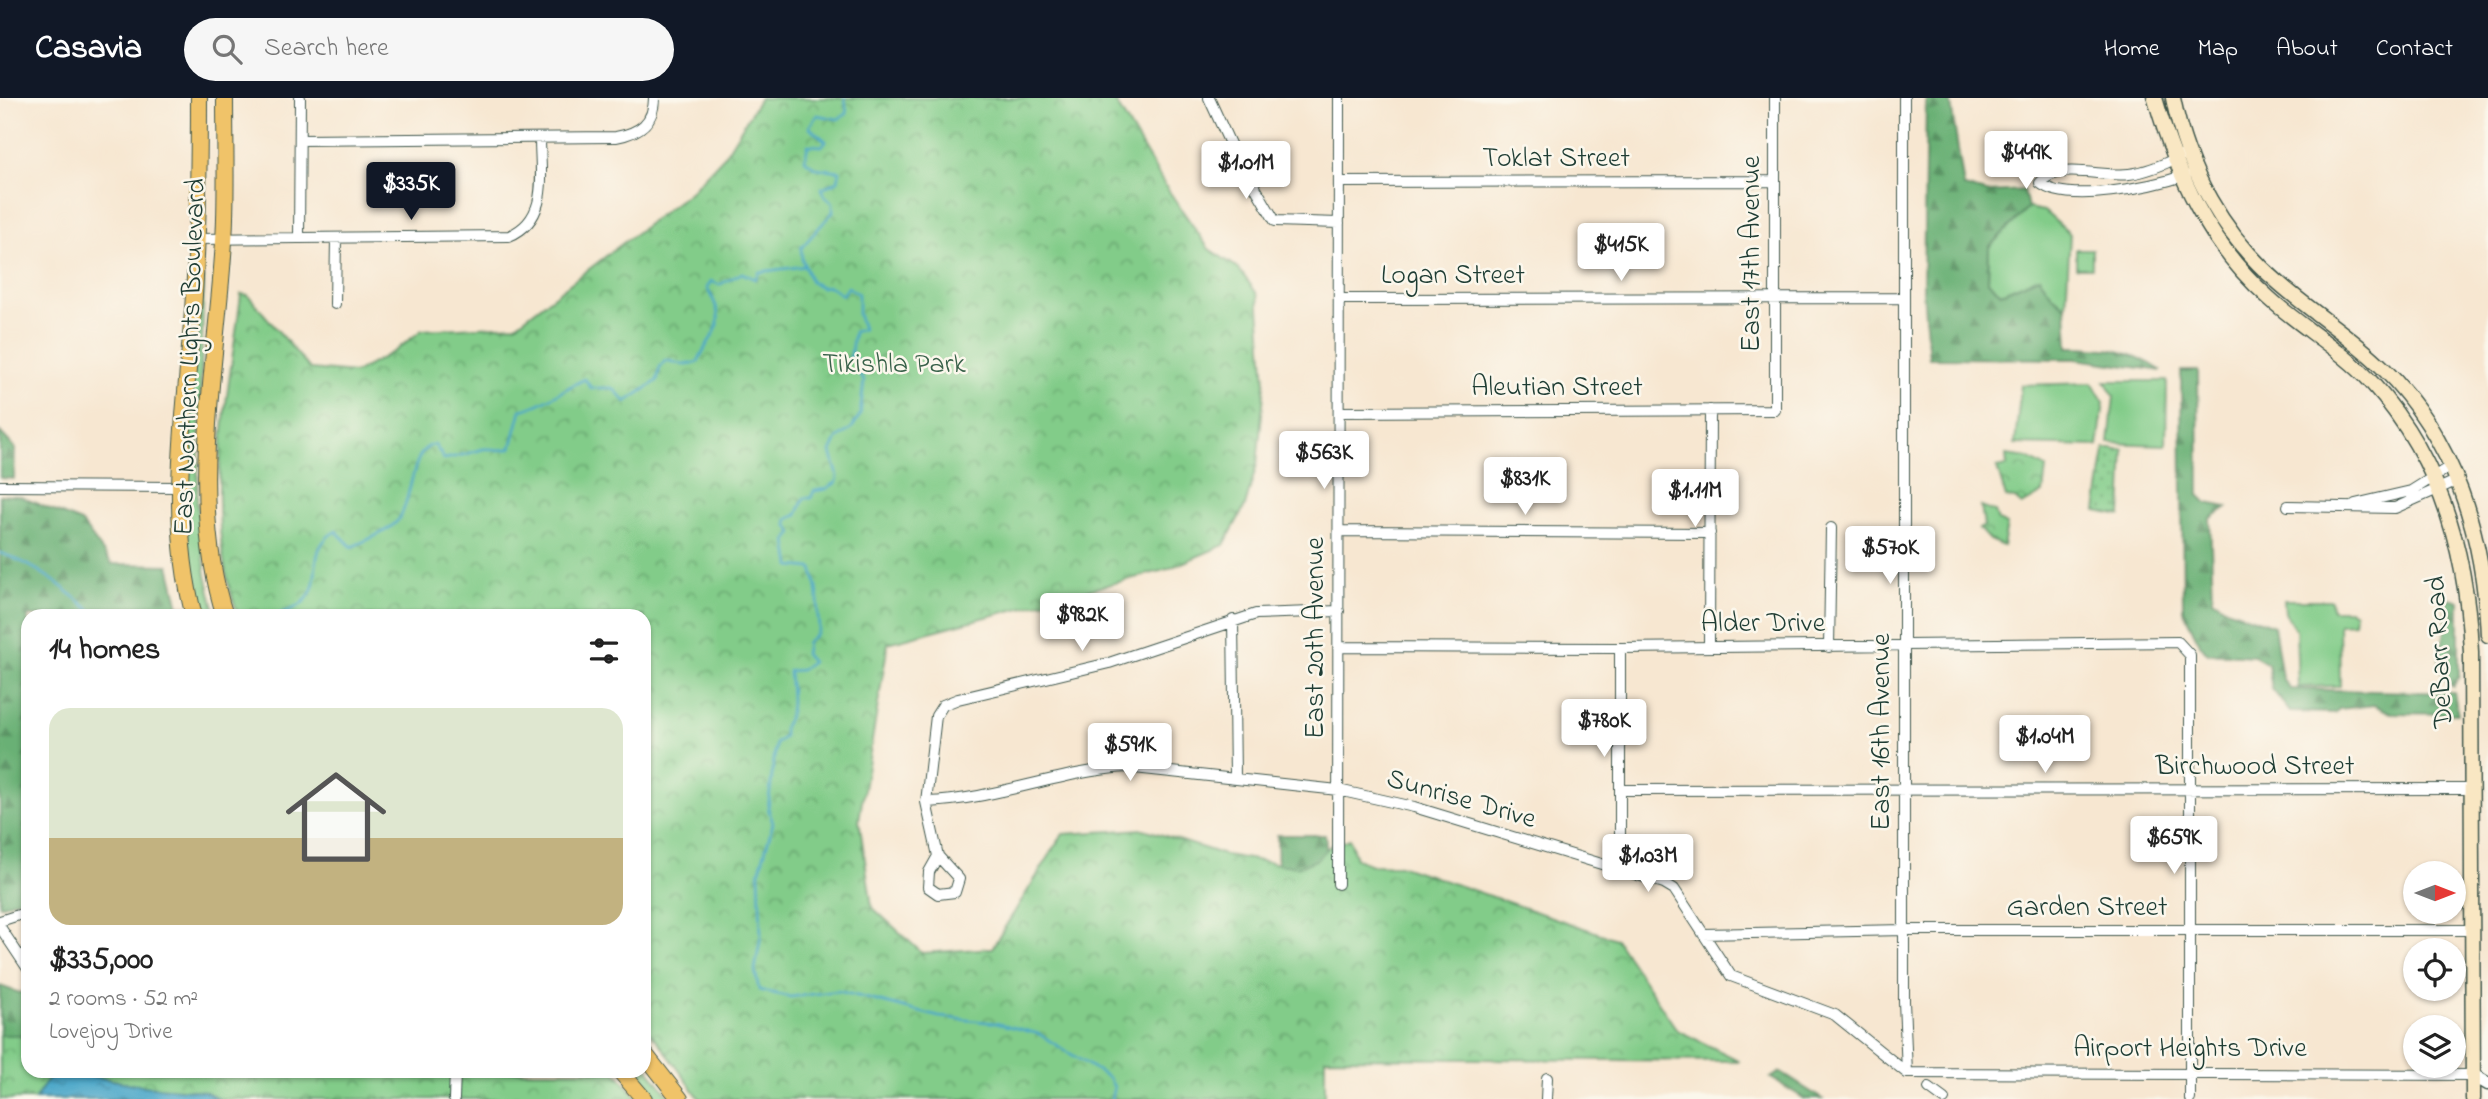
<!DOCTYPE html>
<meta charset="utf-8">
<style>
:root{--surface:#fff;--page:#f6f6f6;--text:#222;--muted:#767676;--line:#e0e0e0;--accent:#111827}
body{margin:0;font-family:"Indie Flower",sans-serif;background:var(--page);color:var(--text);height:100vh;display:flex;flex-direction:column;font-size:26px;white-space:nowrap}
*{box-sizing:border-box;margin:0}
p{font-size:23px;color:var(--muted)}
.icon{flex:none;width:38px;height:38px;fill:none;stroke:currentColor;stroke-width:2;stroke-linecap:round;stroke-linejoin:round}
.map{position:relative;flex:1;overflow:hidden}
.details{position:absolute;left:21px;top:511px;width:630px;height:469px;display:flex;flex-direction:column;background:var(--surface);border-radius:21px;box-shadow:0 2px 5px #0004}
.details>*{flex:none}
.needle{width:46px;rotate:90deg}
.controls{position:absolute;left:2403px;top:763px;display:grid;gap:14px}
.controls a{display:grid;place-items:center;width:63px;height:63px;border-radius:50%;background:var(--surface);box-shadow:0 2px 5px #0004;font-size:35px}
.price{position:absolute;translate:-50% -60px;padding:0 16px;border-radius:7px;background:#fff;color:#222;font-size:23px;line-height:46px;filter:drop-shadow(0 2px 4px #0008)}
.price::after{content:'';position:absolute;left:50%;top:42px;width:21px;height:16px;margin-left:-10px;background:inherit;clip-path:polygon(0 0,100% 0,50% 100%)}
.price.selected{background:var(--accent);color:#fff}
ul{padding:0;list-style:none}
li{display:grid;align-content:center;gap:14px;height:371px;padding:0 28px}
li+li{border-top:2px solid var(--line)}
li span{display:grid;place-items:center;height:217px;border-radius:21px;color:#555}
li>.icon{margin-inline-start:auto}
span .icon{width:126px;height:126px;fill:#fffc;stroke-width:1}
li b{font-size:30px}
h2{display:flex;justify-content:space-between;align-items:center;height:84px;padding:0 28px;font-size:30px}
header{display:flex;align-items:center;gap:42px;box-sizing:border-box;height:98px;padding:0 35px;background:var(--accent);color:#fff}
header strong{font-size:33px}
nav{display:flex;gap:38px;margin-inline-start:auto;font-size:24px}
.search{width:490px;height:63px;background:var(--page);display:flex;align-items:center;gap:18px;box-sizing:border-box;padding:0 24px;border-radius:38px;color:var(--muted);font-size:26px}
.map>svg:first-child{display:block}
.grass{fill:#82cc89;stroke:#50845e;stroke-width:2}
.forest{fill:url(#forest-firs);stroke:#447654;stroke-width:2}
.park{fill:url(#park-crowns);stroke:#50845e;stroke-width:2}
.garden{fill:url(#garden-dots);stroke:#50845e;stroke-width:2}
.water{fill:url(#water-ripples);stroke:#35727e;stroke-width:2}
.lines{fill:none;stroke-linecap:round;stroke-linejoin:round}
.stream{stroke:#4ba7c9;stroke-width:2.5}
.minor-casing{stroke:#3f564c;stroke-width:12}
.tertiary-casing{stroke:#3f564c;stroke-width:15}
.secondary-casing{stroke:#3f564c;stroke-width:17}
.primary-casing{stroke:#3f564c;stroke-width:18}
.minor{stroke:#fff;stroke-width:10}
.tertiary{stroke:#fff;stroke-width:12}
.secondary{stroke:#f9e7c3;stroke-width:14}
.primary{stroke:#f0c369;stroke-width:16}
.labels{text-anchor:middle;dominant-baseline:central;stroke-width:5;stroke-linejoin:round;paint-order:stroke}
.street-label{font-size:28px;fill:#1f3d34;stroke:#fbf7ec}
.park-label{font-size:28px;fill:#386149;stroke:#fbf7ec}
</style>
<header>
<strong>Casavia</strong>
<div class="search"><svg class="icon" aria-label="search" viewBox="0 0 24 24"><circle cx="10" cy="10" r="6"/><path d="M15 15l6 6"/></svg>Search here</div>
<nav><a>Home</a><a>Map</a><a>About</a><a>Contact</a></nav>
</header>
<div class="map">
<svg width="2488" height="1001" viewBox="0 0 2488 1001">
<defs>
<pattern id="forest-firs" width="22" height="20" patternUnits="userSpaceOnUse" patternTransform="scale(1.75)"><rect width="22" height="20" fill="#69b075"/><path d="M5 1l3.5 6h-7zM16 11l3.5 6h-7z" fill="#569061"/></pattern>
<pattern id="park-crowns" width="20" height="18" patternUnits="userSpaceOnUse" patternTransform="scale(1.75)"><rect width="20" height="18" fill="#82cc89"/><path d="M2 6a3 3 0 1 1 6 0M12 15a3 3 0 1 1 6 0" fill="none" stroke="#6aa771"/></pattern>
<pattern id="garden-dots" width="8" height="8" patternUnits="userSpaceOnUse" patternTransform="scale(1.75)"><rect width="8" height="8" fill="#82cc89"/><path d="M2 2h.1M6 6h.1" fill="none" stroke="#6aa771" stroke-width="1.8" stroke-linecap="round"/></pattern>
<pattern id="water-ripples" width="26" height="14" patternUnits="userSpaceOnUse" patternTransform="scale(1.75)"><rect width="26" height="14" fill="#4ba7c9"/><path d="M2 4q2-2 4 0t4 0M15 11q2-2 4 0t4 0" fill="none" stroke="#3e89a4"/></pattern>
</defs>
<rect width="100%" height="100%" fill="#fbf7ec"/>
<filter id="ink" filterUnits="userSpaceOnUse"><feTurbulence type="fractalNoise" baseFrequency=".0143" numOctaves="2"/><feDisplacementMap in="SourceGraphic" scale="14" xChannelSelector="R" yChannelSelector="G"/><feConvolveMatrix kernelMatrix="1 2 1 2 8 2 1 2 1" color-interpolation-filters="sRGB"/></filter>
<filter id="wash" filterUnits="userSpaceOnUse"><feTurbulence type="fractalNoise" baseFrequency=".00686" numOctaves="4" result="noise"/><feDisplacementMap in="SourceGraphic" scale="28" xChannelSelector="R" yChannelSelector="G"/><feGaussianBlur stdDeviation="1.57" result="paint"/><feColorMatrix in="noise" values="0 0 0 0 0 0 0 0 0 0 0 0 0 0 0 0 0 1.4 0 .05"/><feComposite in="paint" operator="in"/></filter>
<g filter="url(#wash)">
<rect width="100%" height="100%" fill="#f7e7d1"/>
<path class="grass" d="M 2028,110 L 2044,113 L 2070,136 L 2066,209 L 2053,198 L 2039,179 L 2001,195 L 1988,184 L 1989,149 Z
M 2076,151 L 2092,151 L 2092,170 L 2076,170 Z
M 198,180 L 204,180 L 197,405 L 206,478 L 216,518 L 200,518 L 184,437 Z
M 2105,283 L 2167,283 L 2166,347 L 2109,345 L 2114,298 Z
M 2092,285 L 2104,304 L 2098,348 L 2015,346 L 2021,287 Z
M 2284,502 L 2331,502 L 2332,512 L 2350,512 L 2355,515 L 2354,525 L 2339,526 L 2340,588 L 2298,589 L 2296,532 L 2285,515 Z
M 644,966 L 671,1001 L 652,1001 L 631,973 L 644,973 Z"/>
<path class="forest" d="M 1926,0 L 1950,0 L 1964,89 L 1987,94 L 2024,92 L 2028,110 L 1989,149 L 1988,184 L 2001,195 L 2039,179 L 2053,198 L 2066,209 L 2068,249 C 2108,250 2128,250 2162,273 L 2076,261 L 1929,260 L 1923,194 Z
M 2181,273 L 2198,273 L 2199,397 L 2207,405 L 2227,409 L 2210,421 L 2213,501 L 2229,512 L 2274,528 L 2282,580 L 2290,591 L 2454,595 L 2458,616 L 2391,615 L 2374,607 L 2339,611 L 2335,615 L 2290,614 L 2272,591 L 2268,566 L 2254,558 L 2207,555 L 2199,545 L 2183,512 Z
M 0,334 L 15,350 L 14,381 L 0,380 Z
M 0,397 L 19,398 L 81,424 L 112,466 L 169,467 L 181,518 L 28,518 L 28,798 L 0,808 Z
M 2448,500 L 2459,504 L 2459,577 L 2453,589 C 2430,573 2442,552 2446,528 C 2447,519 2447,509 2448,500 Z
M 1277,737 L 1325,737 L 1327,758 L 1278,783 Z
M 0,888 L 20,895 L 28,892 L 28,935 L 20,937 L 28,973 L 0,1001 Z
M 1780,974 L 1822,1001 L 1805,1001 L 1771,980 Z"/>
<path class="park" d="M 760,0 L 1113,0 L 1164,86 L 1209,151 L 1238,170 L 1258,197 L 1265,285 L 1257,366 L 1245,408 L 1224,447 L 1168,471 L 888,545 L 859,722 L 872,809 L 922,855 L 992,850 L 1063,736 L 1144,731 L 1225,757 L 1297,769 L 1316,762 L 1330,748 L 1350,741 L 1356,761 L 1372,767 L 1402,768 L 1616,841 L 1677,932 L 1740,963 L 1325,960 L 1325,1001 L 700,1001 L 657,942 L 644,930 L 644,518 L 239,518 C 199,420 229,298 241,196 L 248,197 L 310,271 L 355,275 L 395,253 L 422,232 L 516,227 L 691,93 L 725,57 Z
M 2006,357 L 2028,360 L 2046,370 L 2043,395 L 2022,407 L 2015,401 L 2006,400 L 1997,370 L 2007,368 Z
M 1981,409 L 1995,414 L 1998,423 L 2007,427 L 2003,448 L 1989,442 L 1979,431 L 1984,428 Z
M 0,937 L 20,937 L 28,948 L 28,973 L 615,973 L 638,1001 L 0,1001 Z"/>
<path class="garden" d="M 2105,351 L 2124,351 L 2121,418 L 2096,413 Z"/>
<path class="water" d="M 64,973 L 145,988 L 204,993 L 220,1001 L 35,1001 C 42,990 50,975 64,973 Z"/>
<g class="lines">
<path class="stream" d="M 845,0 L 847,16 L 838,21 L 817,17 L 809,29 L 826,43 L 822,48 L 808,47 L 805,62 L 816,70 L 840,73 L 838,83 L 822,90 L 825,98 L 833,105 L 833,114 L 801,150 L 802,161 L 811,184 L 822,189 L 829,188 L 842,197 L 848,189 L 858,196 L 858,216 L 863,231 L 854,234 L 850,260 L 858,262 L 857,273 L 864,283 L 860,317 L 852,330 L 837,341 L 831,354 L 838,378 L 837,384 L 826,391 L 814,393 L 811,400 L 804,400 L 797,417 L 788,421 L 787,426 L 793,435 L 787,443 L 791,468 L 812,470 C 816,484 819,495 818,509 C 816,528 826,529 807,544 L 805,556 L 812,564 L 801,572 L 789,573 C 790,590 795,614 784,628 L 784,639 L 776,645 L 768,710 L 773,725 L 759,775 L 761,837 L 755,872 L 759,892 L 790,899 L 838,893 L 939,919 L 996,925 L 1039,936 L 1109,980 L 1114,989 L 1111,1001
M 0,455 C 38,467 67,492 97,518
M 268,518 C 345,505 293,457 336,433 L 352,449 C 366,442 389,434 399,421 C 412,403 411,347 435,347 L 444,361 C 458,359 470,355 483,351 C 493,349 500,355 511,350 L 521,312 C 543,307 563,291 585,281 L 591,290 L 613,290 L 626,304 L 657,283 L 660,269 L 666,262 L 684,267 L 698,264 C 710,233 732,231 707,190 L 711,183 L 719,187 L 742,175 L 755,181 L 759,174 L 805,168"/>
</g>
</g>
<g filter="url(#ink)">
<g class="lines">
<g class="minor-casing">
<path id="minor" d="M 1209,0 L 1231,48 L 1275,123 L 1339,125
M 1904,0 L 1904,903 L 1907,975
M 300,42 L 616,39 C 639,35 654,25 654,0
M 2181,58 C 2165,66 2146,74 2129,76 C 2103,80 2058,63 2040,85 C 2066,107 2154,88 2186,77
M 1339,84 L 1774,83
M 299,140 L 300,0
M 198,141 L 509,138 C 550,121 540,76 540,40
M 1339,201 L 1904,200
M 335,206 L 336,140
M 1339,314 L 1775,312 L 1775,0
M 0,388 L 179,389
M 2355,406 L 2411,393 L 2451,368
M 2288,408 L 2395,410 L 2458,382
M 1339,433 L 1710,435
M 1233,522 L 1235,679
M 1339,549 L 1620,550 L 2178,544 L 2190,557 L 2190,1001
M 1709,549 L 1710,312
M 1829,549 L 1831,430
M 1620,550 L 1620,772
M 1620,692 L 2470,691
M 926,704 C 993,702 1058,674 1125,669 L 1338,692 L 1414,709 L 1664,785 L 1674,791 L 1731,878 L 1835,917 L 1907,975
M 938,758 L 959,781 L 955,794 L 938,796 L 928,789 L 929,774 L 938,758 L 926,704 L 936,618 L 943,607 L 958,601 L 1109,565 L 1256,516 L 1339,513
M 1338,786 L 1339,0
M 0,823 L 28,814
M 0,829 L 28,871
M 1703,836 L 1905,832 L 2471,832
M 1907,975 L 2473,977
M 1929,990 L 1944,1001
M 454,1001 L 455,973
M 1546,1001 L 1547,980"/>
</g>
<g class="tertiary-casing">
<path id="tertiary" d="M 2473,977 L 2488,986"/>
</g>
<g class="secondary-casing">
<path id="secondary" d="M 2155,0 C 2177,77 2208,146 2269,200 C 2302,230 2342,252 2372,285 C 2439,359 2467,455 2471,554 L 2473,1001
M 2173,0 C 2187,72 2223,138 2280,186 C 2313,215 2352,239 2383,270 C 2455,341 2484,438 2488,537"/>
</g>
<g class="primary-casing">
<path id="primary" d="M 194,518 C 167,417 186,314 193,212 C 198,141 199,71 199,0
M 225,518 C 187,402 217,263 224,143 C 227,96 225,48 225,0
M 644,955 L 680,1001
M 620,973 L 644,1001"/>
</g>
<use href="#minor" class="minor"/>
<use href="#tertiary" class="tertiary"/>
<use href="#secondary" class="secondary"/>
<use href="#primary" class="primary"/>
</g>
</g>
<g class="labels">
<g class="street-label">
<text x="1556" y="61">Toklat Street</text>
<text transform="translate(1752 156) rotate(-90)">East 17th Avenue</text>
<text x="1453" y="178">Logan Street</text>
<text transform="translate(191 259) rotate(-88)">East Northern Lights Boulevard</text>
<text x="1557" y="290">Aleutian Street</text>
<text x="1763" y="526">Alder Drive</text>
<text transform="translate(1316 540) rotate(-90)">East 20th Avenue</text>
<text transform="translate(2441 554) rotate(-93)">DeBarr Road</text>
<text transform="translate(1882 634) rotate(-90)">East 16th Avenue</text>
<text x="2255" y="669">Birchwood Street</text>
<text transform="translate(1461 702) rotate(16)">Sunrise Drive</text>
<text x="2087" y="810">Garden Street</text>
<text x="2190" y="951">Airport Heights Drive</text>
</g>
<g class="park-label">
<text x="894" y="267">Tikishla Park</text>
</g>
</g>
</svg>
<div class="controls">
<a><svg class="needle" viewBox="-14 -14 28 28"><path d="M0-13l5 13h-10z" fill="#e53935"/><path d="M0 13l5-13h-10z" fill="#767676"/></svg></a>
<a><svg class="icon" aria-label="locate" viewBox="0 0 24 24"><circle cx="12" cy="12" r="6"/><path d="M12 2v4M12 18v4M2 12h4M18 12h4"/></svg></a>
<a><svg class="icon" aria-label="layers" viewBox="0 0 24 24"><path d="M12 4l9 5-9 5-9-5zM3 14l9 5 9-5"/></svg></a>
</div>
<b class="price" style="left:2026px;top:93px">$449K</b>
<b class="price" style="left:1246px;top:103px">$1.01M</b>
<b class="price selected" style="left:411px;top:124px">$335K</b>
<b class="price" style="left:1621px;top:185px">$415K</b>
<b class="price" style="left:1324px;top:393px">$563K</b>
<b class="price" style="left:1525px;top:419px">$831K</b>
<b class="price" style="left:1695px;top:431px">$1.11M</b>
<b class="price" style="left:1890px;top:488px">$570K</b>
<b class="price" style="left:1082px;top:555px">$982K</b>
<b class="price" style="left:1604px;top:661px">$780K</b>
<b class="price" style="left:2045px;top:677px">$1.04M</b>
<b class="price" style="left:1130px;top:685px">$591K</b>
<b class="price" style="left:2174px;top:778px">$659K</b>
<b class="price" style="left:1648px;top:796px">$1.03M</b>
<section class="details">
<h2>14 homes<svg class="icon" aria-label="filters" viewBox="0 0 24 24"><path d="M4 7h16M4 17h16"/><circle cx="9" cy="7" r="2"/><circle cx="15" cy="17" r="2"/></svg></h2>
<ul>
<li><span style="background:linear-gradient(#dfe7d0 60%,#c2b280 0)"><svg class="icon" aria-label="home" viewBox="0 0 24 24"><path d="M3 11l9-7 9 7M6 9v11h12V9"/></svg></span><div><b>$335,000</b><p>2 rooms · 52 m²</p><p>Lovejoy Drive</p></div></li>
</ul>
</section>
</div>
